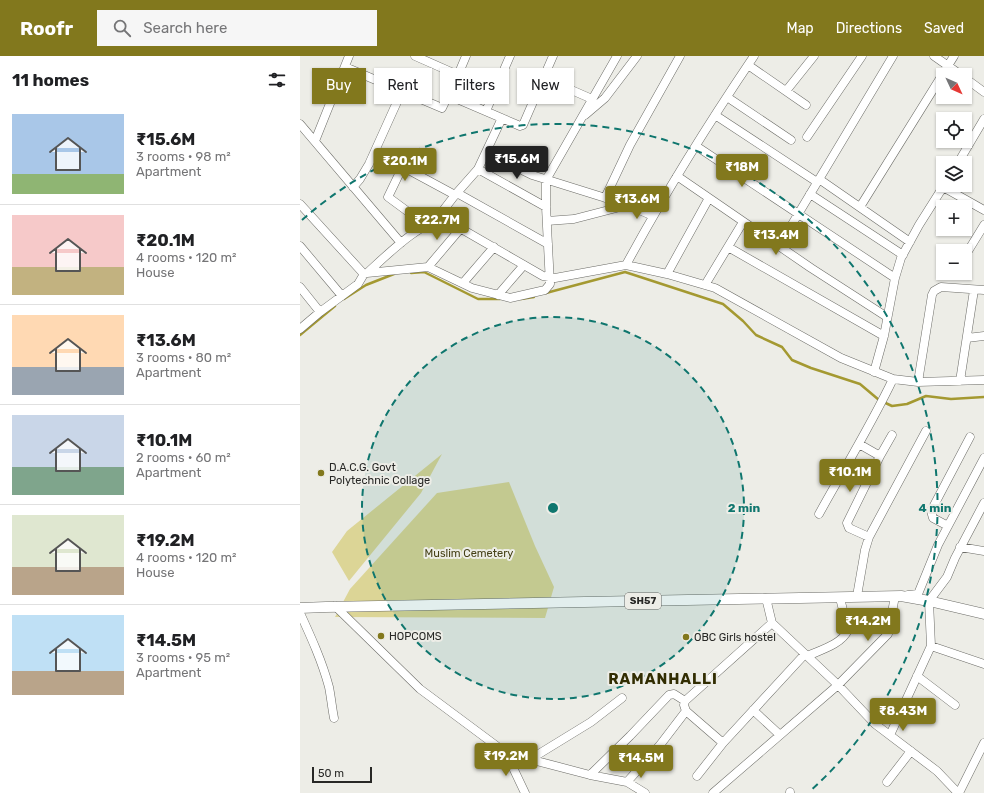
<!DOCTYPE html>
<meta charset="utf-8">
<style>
:root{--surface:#fff;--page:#f6f6f6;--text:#202124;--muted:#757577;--line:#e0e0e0;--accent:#82781d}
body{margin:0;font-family:Rubik,sans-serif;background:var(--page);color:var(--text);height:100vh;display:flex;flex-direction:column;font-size:15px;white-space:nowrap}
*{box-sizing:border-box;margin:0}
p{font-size:13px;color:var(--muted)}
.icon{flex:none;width:22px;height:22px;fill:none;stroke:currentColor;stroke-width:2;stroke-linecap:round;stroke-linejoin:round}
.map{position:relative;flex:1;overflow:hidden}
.drawer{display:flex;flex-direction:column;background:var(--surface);width:300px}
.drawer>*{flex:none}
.top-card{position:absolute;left:12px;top:12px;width:380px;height:36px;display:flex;gap:8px}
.needle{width:26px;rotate:134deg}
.buttons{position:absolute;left:636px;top:12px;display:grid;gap:8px}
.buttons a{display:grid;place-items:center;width:36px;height:36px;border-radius:0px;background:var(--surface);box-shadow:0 1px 3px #0004;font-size:20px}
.scale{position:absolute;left:12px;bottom:10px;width:60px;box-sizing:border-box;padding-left:4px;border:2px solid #282826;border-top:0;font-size:11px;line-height:14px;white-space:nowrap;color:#282826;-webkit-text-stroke:3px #edede7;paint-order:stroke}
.price{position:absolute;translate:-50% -34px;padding:0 9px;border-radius:4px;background:var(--accent);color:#fff;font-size:13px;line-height:26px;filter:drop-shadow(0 1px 2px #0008)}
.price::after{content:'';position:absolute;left:50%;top:24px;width:12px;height:9px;margin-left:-6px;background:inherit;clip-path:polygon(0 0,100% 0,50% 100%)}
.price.active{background:#222;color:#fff}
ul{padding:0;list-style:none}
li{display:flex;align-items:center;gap:12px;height:100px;padding:0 12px}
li+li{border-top:1px solid var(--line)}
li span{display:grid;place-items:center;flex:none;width:112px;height:80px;border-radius:0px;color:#555}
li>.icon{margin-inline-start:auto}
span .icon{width:48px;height:48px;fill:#fffc;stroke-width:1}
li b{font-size:17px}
h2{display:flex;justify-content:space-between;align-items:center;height:48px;padding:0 12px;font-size:17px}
.tag{padding:0 14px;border-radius:0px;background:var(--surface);box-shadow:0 1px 3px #0004;font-size:14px;line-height:36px}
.tag.active{background:var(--accent);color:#fff}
header{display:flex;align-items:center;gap:24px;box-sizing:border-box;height:56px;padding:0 20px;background:var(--accent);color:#fff}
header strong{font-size:19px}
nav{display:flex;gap:22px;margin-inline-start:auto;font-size:14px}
.search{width:280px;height:36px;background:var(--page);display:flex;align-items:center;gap:10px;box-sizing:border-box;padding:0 14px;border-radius:0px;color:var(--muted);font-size:15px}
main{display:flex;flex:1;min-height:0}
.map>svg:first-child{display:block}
.green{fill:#dcd596}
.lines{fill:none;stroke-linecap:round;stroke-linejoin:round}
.stream{stroke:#a49931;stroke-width:2.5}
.minor-casing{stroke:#6c6c67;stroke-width:9}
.major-casing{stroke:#6c6c67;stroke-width:11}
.minor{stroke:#fff;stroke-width:8}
.major{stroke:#fff;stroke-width:10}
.ring{fill:none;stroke:#0f766e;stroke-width:2;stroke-dasharray:7 5}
.poi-dot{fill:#82781d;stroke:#edede7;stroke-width:1.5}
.labels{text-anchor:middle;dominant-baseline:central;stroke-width:4;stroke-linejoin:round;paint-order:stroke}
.shield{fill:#edede7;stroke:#636360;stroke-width:1}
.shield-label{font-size:10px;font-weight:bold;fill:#282826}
.poi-label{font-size:11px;fill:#282826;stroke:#edede7;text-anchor:start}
.park-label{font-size:11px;fill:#454016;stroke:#edede7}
.district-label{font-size:15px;font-weight:bold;letter-spacing:1px;fill:#322d02;stroke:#edede7}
.centre{fill:#0f766e;stroke:#edede7;stroke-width:2}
.ring-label{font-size:12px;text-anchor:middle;font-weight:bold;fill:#0f766e;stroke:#edede7;stroke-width:4;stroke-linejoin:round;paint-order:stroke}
</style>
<header>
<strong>Roofr</strong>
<div class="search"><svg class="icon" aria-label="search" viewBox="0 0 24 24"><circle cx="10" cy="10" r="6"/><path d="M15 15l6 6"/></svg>Search here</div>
<nav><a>Map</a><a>Directions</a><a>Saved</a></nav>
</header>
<main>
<section class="drawer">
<h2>11 homes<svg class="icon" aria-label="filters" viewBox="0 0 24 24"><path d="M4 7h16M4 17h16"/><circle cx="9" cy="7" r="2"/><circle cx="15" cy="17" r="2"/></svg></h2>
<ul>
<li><span style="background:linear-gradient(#a9c7e8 75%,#8fb573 0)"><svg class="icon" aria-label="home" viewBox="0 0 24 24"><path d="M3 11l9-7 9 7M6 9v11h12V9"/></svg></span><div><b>₹15.6M</b><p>3 rooms · 98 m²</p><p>Apartment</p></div></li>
<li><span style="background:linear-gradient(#f6c9c9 65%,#c2b280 0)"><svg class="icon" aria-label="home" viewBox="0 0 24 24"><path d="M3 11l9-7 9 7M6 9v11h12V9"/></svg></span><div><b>₹20.1M</b><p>4 rooms · 120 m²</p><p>House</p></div></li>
<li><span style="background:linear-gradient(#ffd9b3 65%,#9aa5b1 0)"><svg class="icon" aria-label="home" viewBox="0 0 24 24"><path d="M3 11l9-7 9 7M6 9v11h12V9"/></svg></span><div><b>₹13.6M</b><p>3 rooms · 80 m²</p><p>Apartment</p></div></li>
<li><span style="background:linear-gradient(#c9d6e8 65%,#7fa58c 0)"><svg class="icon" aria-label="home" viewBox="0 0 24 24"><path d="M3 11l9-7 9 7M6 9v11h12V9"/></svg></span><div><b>₹10.1M</b><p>2 rooms · 60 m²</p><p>Apartment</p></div></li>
<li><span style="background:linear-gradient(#dfe7d0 65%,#b9a48a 0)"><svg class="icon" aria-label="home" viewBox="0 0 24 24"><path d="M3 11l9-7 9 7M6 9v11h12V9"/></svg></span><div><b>₹19.2M</b><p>4 rooms · 120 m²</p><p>House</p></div></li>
<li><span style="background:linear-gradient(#bfe0f5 70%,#b9a48a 0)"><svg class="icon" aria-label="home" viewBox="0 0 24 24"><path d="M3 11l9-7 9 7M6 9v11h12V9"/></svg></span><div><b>₹14.5M</b><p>3 rooms · 95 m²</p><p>Apartment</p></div></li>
</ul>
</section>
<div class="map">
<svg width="684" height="737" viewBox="0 0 684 737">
<rect width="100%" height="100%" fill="#edede7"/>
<path class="green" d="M 142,398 L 121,437 L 49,525 L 32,496 L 47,475 Z
M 209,426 L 235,490 L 254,531 L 245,562 L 35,561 L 50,533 L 137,437 Z"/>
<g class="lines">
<path class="stream" d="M 111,217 L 124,216 L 178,243 L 200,243
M 246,237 L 325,216 L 423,248 L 443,265 L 456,279 L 482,291 L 492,304 L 511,312 L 560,328 L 579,344 L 592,350 L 607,348 L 626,340 L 651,343 L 684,341
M 44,243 L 66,229 L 94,218
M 221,243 L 234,241
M 0,279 L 35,250"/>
<g class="minor-casing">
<path id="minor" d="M 115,0 L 158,19
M 634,0 L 661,19
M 448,9 L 506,49
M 45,11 L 142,52 L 158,19 L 166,0
M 244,22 L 292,43
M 665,22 L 684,36
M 486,35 L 514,0
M 148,39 L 220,70 L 223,69 L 253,0
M 427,41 L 491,84
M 186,55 L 210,0
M 285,59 L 305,42 L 337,0
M 415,59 L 517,126
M 0,68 L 101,187
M 507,81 L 562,0
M 15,85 L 49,0
M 396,90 L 595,222
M 187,97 L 232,119 L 328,149 L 353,160
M 658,107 L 684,63
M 178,113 L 246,151
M 377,120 L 511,212 L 587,261
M 519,123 L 610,186
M 644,129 L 643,131 L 684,154
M 53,131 L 60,123 L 69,108 L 102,35
M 157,137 L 248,188
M 510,138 L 603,199
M 305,142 L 330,89 L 380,0
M 0,148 L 62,216 L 64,218
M 560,151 L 654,0
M 135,165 L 155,139 L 178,113 L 202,62
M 247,165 L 274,163 L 328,149
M 126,169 L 88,141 L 102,112 L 105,112 L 155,139
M 0,190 L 42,240
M 479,190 L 593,0
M 428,191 L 584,280
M 665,200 L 684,169
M 326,209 C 365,137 408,68 454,0
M 128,211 L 161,172
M 67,217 L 128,211 L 172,232 L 210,242 L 245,234 L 250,228 L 246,151 L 246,124 L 317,0
M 367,218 L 409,142
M 163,227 L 194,191
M 405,229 L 443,166
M 0,231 L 20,256
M 198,239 L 224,209
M 0,273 L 20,256 L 58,228 L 64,218 L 67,217 C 84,202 123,162 146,164 L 243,220 L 255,222 L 326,209 L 367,218 L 415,232 L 541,302 L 593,323 L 618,326 L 684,324
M 667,282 L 684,280
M 574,316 L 584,280 L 595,222 L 601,202 L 619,169 L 643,131
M 660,325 L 674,234
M 618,326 L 632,239 L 634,235 L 641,231 L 684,234
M 559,388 L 580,400
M 519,458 C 544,413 571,369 593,323
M 648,470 L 633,462 L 631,455 L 670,381
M 569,481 L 549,472 L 547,467 L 580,400 L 592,379
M 660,491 L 684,495
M 608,539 L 618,538 L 638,489 L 684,402
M 595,540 L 588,578 L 538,629 L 575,668 L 637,715 L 658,737
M 551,541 L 557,540 L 565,494 L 569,481 L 626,375
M 466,542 L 472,567 L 385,645 L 384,649 L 386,655 L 423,687 L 505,598
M 35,550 L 120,633 L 206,697 L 290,719 L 330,680 L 369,639 L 374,638 L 385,645
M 0,557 C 11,581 22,605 29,631 C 31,641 32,652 34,662
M 631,590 L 684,608
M 507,600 C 521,594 542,588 548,574 L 540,542
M 617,620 L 655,649
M 453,654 L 480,679
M 590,679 L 631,590 L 629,545 L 647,521 L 655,502 L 684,447
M 206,697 L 225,737
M 229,704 L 291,666 L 322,642
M 290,719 L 327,726 L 360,689 L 386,655
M 397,720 L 423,687
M 327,726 L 345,737
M 587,726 L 611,695
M 413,737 L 538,629 L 472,567
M 490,737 L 490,736
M 659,737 L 684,687"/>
</g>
<g class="major-casing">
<path id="major" d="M 0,552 L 26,551 L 601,540 L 629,545 L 684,558"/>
</g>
<use href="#minor" class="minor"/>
<use href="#major" class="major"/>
</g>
<circle cx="253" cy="452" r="191" fill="#0f766e" fill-opacity=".12"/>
<g class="ring">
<circle cx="253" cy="452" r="191"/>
<path d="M2 164A382 382 0 0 1 509 736"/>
</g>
<g class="poi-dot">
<circle cx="21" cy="417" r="4"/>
<circle cx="81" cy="580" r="4"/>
<circle cx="386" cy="581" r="4"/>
</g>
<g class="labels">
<rect class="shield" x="325" y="537" width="36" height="16" rx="3"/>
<g class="shield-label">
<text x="343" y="545">SH57</text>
</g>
<g class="poi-label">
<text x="29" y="411">D.A.C.G. Govt<tspan x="29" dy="13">Polytechnic Collage</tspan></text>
<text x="89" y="580">HOPCOMS</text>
<text x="394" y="581">OBC Girls hostel</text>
</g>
<g class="park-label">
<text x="169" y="497">Muslim Cemetery</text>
</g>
<g class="district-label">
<text x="363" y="623">RAMANHALLI</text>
</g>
</g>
<circle cx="253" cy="452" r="6" class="centre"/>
<g class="ring-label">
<text x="444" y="456">2 min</text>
<text x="635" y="456">4 min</text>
</g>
</svg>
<div class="buttons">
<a><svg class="needle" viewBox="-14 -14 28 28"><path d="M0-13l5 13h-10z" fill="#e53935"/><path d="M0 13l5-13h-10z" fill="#757577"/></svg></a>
<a><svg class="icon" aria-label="locate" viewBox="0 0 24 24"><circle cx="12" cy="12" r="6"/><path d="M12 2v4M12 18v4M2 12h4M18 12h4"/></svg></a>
<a><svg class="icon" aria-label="layers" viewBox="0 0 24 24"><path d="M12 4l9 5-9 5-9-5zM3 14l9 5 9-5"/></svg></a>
<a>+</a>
<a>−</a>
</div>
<div class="scale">50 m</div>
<b class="price active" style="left:217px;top:124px">₹15.6M</b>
<b class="price" style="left:105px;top:126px">₹20.1M</b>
<b class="price" style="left:442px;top:132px">₹18M</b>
<b class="price" style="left:337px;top:164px">₹13.6M</b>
<b class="price" style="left:137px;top:185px">₹22.7M</b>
<b class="price" style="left:476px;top:200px">₹13.4M</b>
<b class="price" style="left:550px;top:437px">₹10.1M</b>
<b class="price" style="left:568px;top:586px">₹14.2M</b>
<b class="price" style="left:603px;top:676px">₹8.43M</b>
<b class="price" style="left:206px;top:721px">₹19.2M</b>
<b class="price" style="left:341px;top:723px">₹14.5M</b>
<div class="top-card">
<a class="tag active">Buy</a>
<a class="tag">Rent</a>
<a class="tag">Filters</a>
<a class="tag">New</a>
</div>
</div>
</main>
